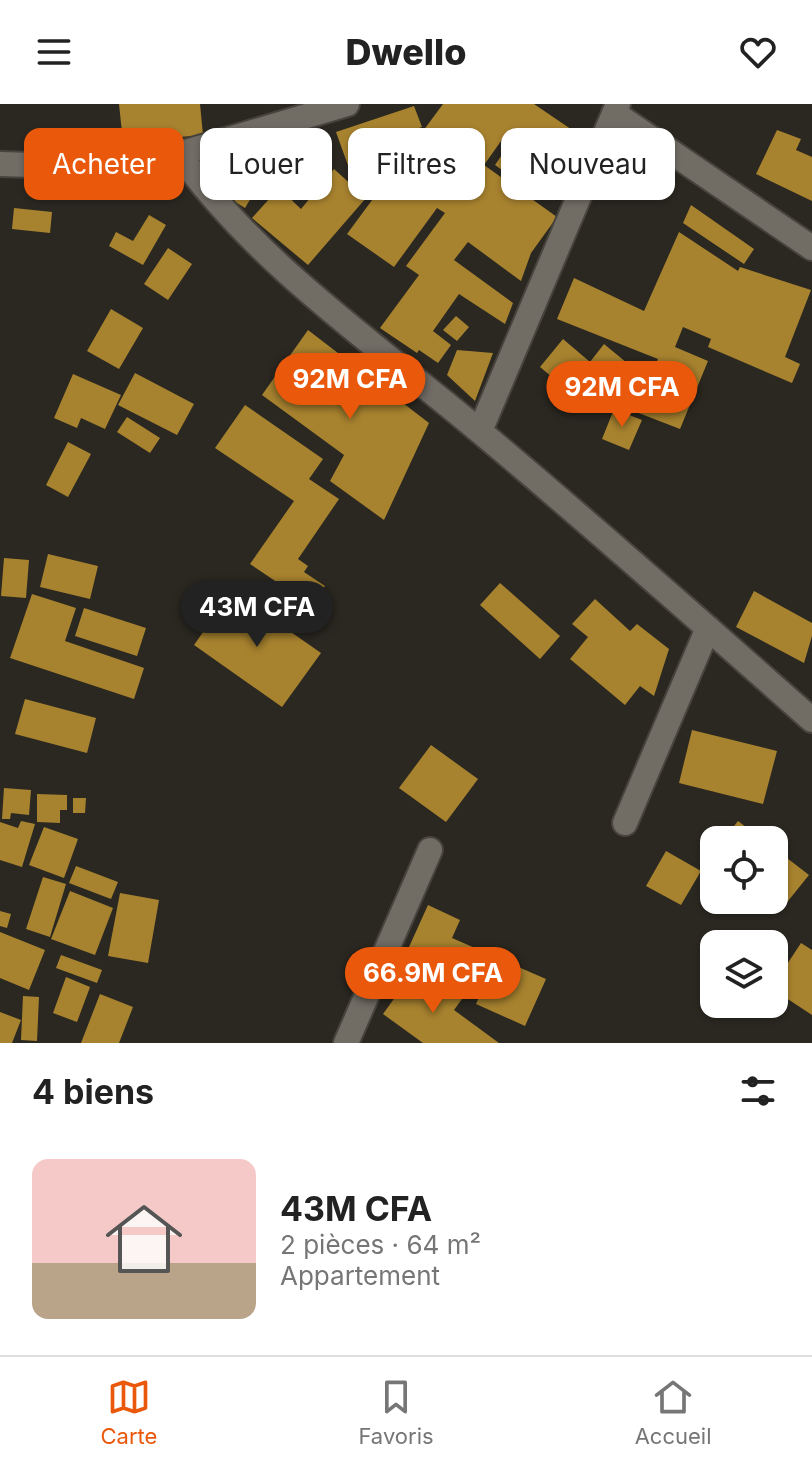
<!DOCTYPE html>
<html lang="fr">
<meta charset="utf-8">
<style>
:root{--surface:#fff;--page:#f6f6f6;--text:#222;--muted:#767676;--line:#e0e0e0;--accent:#ea580c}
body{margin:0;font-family:Inter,sans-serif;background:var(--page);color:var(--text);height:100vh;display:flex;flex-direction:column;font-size:30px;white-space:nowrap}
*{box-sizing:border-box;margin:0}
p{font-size:26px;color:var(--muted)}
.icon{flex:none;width:44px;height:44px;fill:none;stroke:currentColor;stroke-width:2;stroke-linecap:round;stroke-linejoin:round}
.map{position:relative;height:939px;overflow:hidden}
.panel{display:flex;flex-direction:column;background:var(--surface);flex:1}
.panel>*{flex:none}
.guide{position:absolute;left:24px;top:24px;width:764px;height:72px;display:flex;gap:16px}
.tools{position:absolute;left:700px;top:722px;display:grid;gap:16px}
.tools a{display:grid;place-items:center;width:88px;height:88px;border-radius:16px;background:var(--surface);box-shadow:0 2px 6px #0004;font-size:40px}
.price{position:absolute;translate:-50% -68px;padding:0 18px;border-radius:28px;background:var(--accent);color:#fff;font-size:26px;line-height:52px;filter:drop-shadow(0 2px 4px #0008)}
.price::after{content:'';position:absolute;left:50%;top:48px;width:24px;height:18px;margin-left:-12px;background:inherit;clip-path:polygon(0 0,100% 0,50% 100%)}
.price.selected{background:#222;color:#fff}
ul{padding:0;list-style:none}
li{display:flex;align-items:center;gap:24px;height:200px;padding:0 32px}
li+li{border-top:2px solid var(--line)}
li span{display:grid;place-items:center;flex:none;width:224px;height:160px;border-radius:16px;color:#555}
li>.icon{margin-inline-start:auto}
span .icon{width:96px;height:96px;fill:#fffc;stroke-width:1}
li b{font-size:34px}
h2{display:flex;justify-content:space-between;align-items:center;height:96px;padding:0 32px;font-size:34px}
.chip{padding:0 28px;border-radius:16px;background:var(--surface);box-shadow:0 2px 6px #0004;font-size:28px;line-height:72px}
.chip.selected{background:var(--accent);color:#fff}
header{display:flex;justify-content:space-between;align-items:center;height:104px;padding:0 32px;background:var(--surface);font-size:36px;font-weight:800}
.tabs{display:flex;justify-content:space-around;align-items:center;height:112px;border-top:2px solid var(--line);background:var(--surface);font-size:22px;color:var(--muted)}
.tabs a{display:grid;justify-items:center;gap:4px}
.tabs .selected{color:var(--accent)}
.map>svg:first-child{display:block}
.building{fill:#a8832f}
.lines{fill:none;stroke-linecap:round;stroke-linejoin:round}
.minor-casing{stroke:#47443e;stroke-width:28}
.minor{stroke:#716d65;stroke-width:24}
</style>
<header><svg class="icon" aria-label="menu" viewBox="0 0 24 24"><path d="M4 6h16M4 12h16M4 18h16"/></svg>Dwello<svg class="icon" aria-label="heart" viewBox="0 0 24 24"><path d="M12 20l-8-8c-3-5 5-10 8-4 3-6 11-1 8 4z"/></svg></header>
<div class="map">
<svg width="812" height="939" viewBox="0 0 812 939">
<rect width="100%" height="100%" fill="#2b2821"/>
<path class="building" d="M 119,0 L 200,0 L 203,31 L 123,38 Z
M 443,0 L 534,0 L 584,34 L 558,70 L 506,30 L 484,61 L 557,113 L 531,149 L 521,177 L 468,138 L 454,156 L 513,199 L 505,220 L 459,190 L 433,227 L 451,241 L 438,259 L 419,246 L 417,249 L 380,224 L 419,171 L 406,162 L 445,109 L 437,104 L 394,163 L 347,130 Z
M 414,2 L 422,23 L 396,31 L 402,50 L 350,67 L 336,28 Z
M 777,26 L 801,35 L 796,46 L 812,53 L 812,97 L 756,70 Z
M 325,29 L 331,52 L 296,61 L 290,37 Z
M 508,42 L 532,59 L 519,78 L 495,61 Z
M 248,62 L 264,72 L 245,104 L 229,94 Z
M 334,65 L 366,94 L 308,161 L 252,114 L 279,84 L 301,105 Z
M 691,101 L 754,145 L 744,160 L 683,119 Z
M 14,104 L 52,108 L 50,129 L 12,125 Z
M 149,111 L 166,121 L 143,161 L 109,142 L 116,128 L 133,137 Z
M 679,128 L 738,167 L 740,163 L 811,186 L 785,253 L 800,260 L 792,279 L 708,243 L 711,235 L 683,223 L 675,243 L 708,257 L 680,325 L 636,308 L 658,255 L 557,215 L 574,174 L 644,207 Z
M 168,144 L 192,160 L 168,196 L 144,180 Z
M 111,205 L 143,224 L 119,265 L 87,247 Z
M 456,212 L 469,223 L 457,237 L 443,226 Z
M 308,226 L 429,319 L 384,416 L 330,377 L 344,351 L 262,291 Z
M 563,235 L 590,258 L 604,240 L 644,273 L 630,290 L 613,276 L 597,295 L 578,279 L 570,288 L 540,263 Z
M 457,246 L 493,249 L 475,297 L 447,271 Z
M 135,269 L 194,300 L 177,331 L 118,301 Z
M 73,270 L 121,291 L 105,325 L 81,314 L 77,324 L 54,314 Z
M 245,301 L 323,355 L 309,375 L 339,395 L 298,455 L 308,462 L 304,468 L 325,482 L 311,501 L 250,460 L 294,397 L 215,344 Z
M 614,305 L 642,316 L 629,346 L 602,335 Z
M 127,313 L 160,334 L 150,349 L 117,328 Z
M 68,338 L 91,350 L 68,393 L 46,381 Z
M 48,450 L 98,462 L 90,495 L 40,483 Z
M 4,454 L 29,456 L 26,494 L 1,492 Z
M 500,479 L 560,532 L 540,555 L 480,501 Z
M 232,487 L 321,549 L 282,603 L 194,541 Z
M 754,487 L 812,519 L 812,532 L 804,559 L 736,523 Z
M 32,490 L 76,504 L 65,537 L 144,564 L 134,595 L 10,554 Z
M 595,495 L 630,527 L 637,520 L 669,545 L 654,592 L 640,582 L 625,601 L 570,555 L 588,533 L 572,520 Z
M 84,504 L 146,524 L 137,552 L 75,532 Z
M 25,595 L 96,614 L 87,649 L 15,630 Z
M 692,626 L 777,647 L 763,700 L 679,679 Z
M 431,641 L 478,675 L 446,718 L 399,684 Z
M 4,684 L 31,686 L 29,711 L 11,709 L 10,715 L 2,715 Z
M 37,690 L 67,691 L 67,706 L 60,706 L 60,719 L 37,718 Z
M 73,694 L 86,694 L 85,709 L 73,709 Z
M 21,717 L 35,720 L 22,763 L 0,756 L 0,718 L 18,724 Z
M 738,717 L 763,736 L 723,736 Z
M 44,723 L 78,735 L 64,774 L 29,761 Z
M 774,744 L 809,771 L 780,807 L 765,796 L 774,796 Z
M 666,747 L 701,767 L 681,801 L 646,782 Z
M 76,762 L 118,778 L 111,795 L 69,779 Z
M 43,773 L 66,780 L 50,833 L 26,825 Z
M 70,787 L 113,804 L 95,851 L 51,835 Z
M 120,789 L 159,796 L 148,859 L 108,852 Z
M 428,801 L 460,816 L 452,834 L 546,875 L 525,922 L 476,900 L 486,877 L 409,843 Z
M 0,807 L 11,810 L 7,824 L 0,822 Z
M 0,828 L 45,846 L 29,886 L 0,874 Z
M 801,839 L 812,846 L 812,911 L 774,886 L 774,880 Z
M 61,851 L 102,866 L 97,879 L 56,864 Z
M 66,873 L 90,883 L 77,918 L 53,909 Z
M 432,873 L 462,895 L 454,906 L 499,939 L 423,939 L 383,910 L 409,874 L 424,884 Z
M 100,890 L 133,903 L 119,939 L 81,939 Z
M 23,892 L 39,893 L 37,937 L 21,936 Z
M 0,908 L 21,916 L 12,939 L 0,939 Z"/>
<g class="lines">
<g class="minor-casing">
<path id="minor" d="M 614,9 L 812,144
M 179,50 C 258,160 374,239 477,325 C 591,420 701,518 812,616
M 0,60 L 33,61 L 179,50 L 347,0
M 480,327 L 618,0
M 625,719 L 708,524
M 346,939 L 430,746"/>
</g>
<use href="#minor" class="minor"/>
</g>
</svg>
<div class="tools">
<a><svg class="icon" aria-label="locate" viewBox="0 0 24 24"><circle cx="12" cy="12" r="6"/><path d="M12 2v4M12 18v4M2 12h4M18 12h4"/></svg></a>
<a><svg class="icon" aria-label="layers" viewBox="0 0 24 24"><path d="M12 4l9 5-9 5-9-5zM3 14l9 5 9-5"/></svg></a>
</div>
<b class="price" style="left:350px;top:317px">92M CFA</b>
<b class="price" style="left:622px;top:325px">92M CFA</b>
<b class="price selected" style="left:257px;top:545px">43M CFA</b>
<b class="price" style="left:433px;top:911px">66.9M CFA</b>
<div class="guide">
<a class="chip selected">Acheter</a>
<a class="chip">Louer</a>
<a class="chip">Filtres</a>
<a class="chip">Nouveau</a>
</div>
</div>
<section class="panel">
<h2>4 biens<svg class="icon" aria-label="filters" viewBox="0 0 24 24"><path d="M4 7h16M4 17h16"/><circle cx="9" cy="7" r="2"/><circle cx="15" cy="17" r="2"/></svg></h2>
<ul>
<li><span style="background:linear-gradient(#f6c9c9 65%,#b9a48a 0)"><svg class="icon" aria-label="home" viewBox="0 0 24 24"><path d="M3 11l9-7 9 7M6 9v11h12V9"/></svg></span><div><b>43M CFA</b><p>2 pièces · 64 m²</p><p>Appartement</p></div></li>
</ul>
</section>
<nav class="tabs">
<a class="selected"><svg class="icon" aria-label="map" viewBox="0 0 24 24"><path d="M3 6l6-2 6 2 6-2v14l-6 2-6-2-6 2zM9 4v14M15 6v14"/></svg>Carte</a>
<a><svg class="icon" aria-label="saved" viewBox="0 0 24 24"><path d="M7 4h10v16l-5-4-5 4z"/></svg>Favoris</a>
<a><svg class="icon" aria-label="home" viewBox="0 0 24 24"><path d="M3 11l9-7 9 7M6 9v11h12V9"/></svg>Accueil</a>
</nav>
